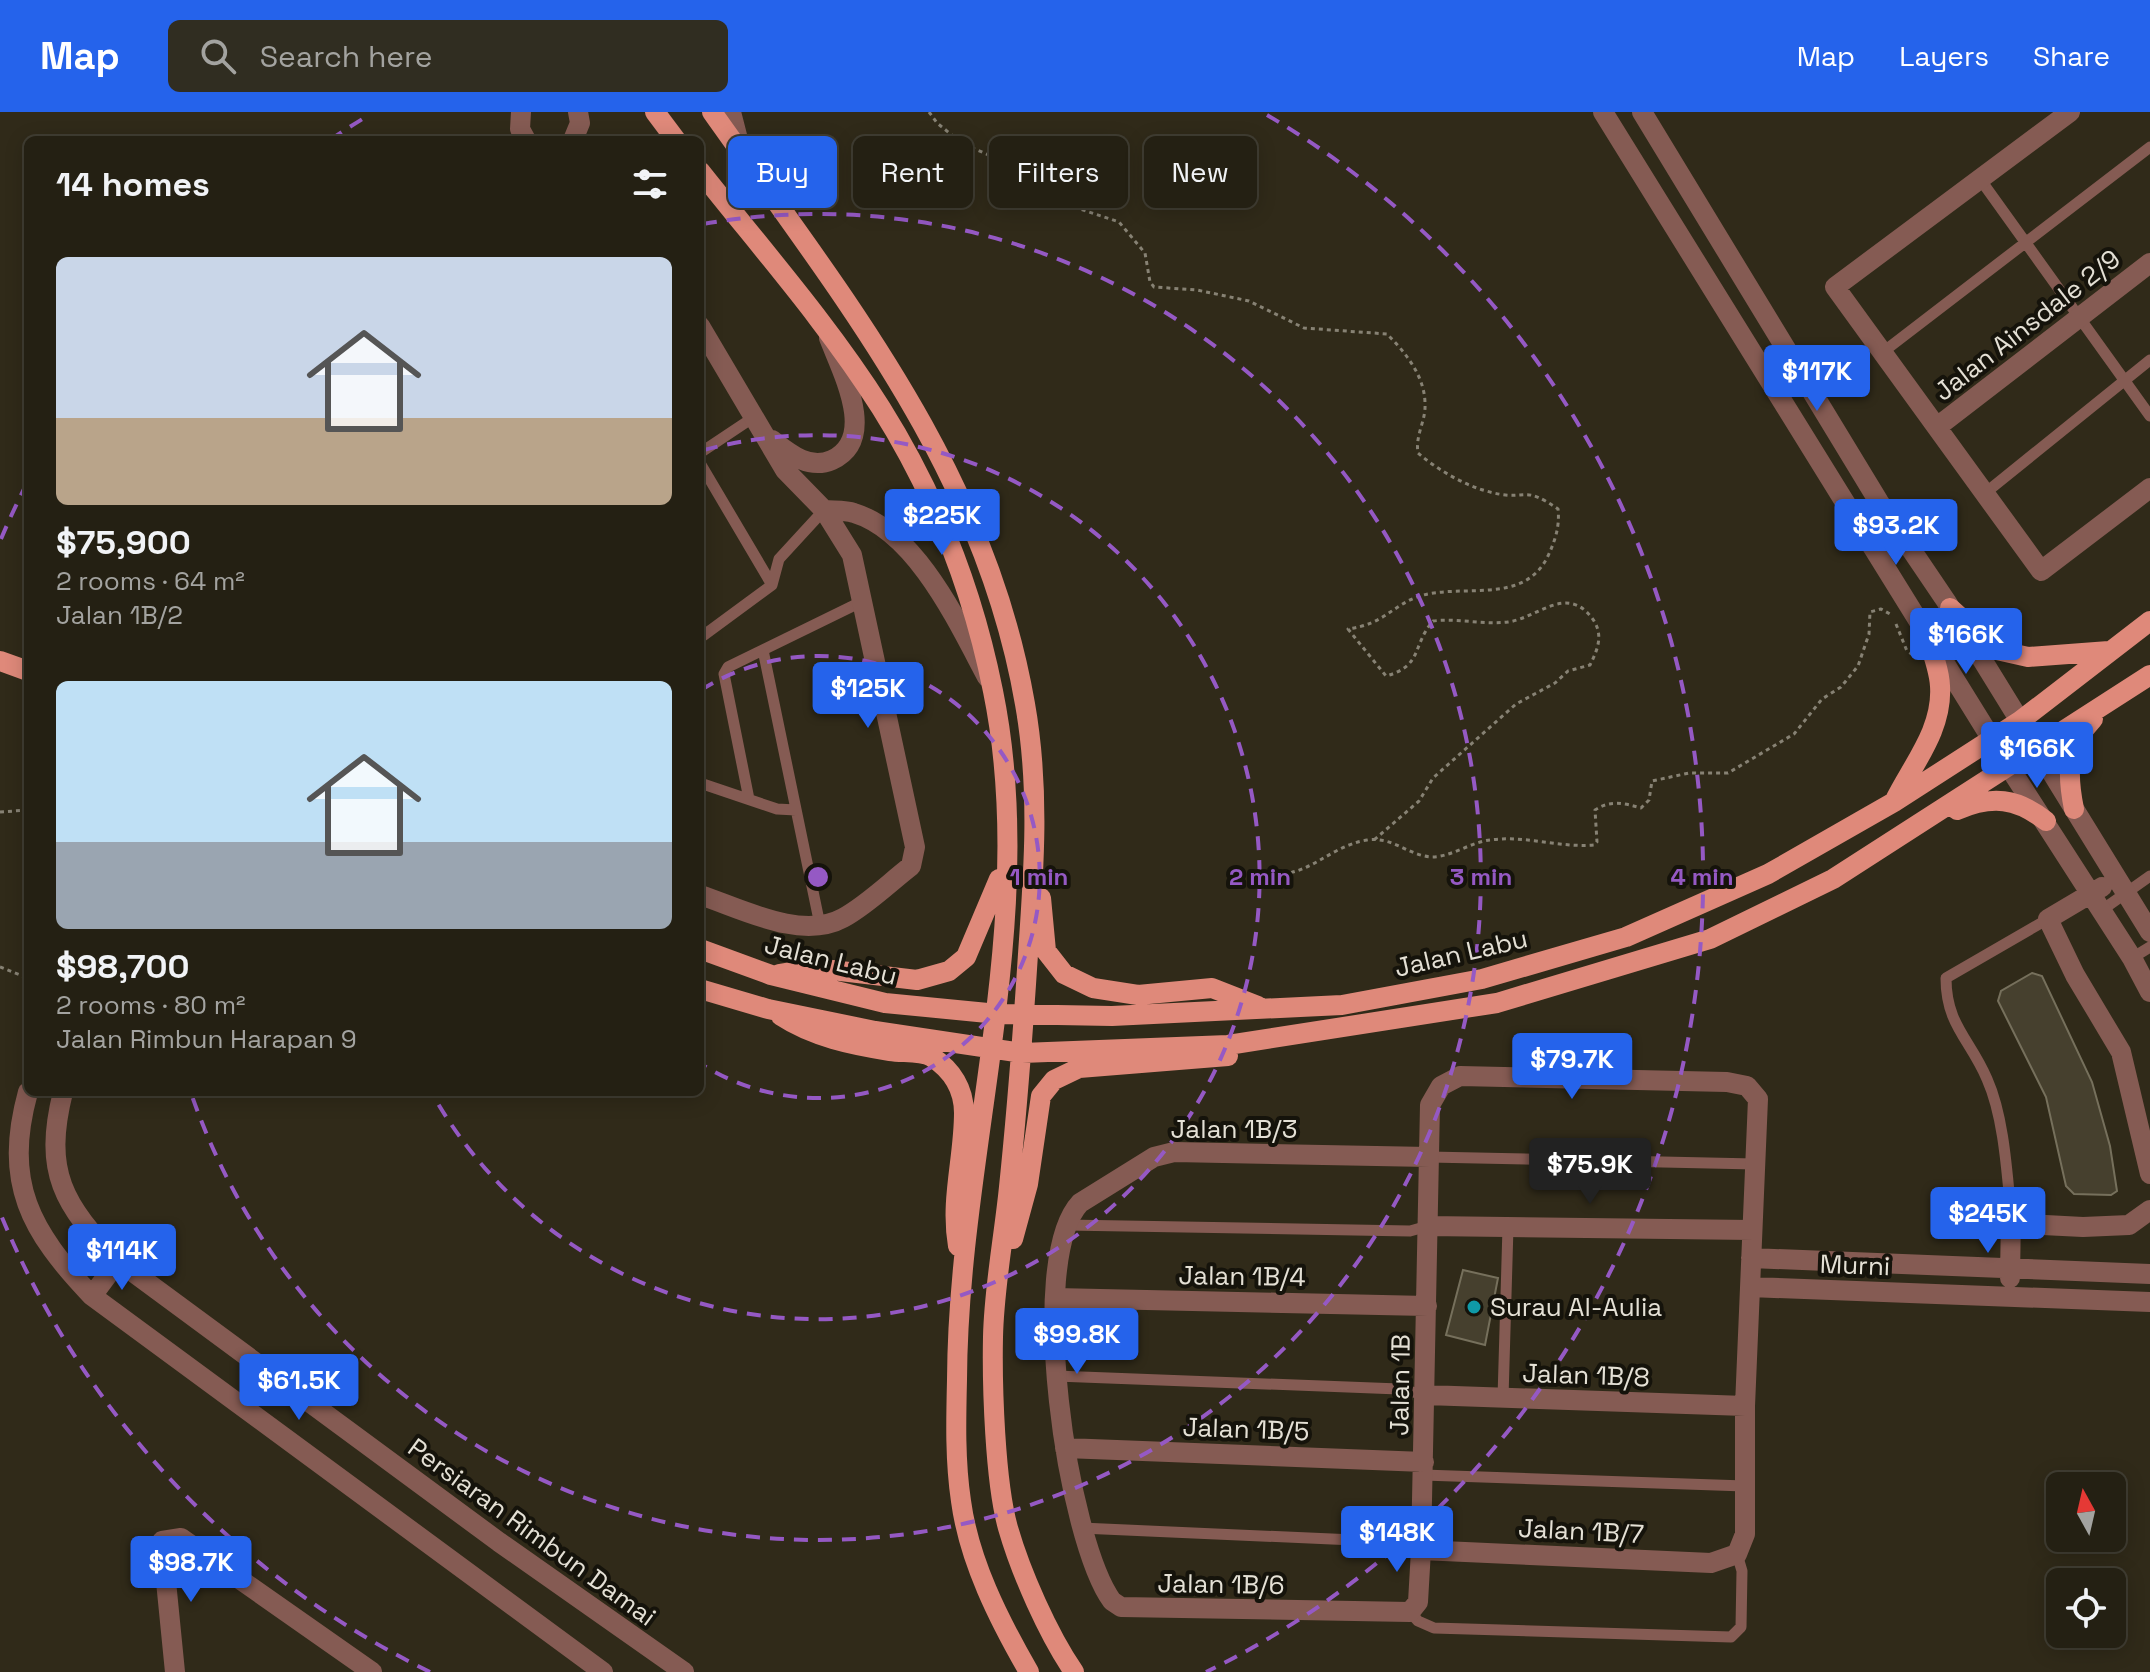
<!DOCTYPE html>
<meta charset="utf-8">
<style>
:root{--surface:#242013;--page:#302d21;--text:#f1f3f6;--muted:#a3a3a0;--line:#413e33;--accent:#2563eb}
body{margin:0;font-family:"Space Grotesk",sans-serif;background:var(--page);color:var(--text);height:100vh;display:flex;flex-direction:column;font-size:30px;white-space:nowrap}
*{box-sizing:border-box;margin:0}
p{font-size:26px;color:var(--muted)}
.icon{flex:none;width:44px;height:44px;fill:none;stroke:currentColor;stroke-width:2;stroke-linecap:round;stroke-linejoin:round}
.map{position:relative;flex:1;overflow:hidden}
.sheet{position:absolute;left:24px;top:24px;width:680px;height:960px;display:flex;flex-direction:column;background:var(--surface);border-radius:12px;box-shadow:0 4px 20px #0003,0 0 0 2px var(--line)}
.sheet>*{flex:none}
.guide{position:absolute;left:728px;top:24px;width:760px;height:72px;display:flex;gap:16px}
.needle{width:52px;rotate:352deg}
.controls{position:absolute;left:2046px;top:1360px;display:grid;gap:16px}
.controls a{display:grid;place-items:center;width:80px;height:80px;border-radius:12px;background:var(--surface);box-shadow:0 4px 20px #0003,0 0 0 2px var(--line);font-size:40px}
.price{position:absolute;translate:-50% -68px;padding:0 18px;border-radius:8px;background:var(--accent);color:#fff;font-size:26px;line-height:52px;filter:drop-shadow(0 2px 4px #0008)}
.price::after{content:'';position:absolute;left:50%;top:48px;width:24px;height:18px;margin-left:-12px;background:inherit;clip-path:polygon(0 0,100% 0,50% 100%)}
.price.selected{background:#222;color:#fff}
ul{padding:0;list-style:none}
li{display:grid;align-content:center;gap:16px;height:424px;padding:0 32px}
li span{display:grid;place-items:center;height:248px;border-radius:12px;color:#555}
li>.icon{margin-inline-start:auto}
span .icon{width:144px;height:144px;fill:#fffc;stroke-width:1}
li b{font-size:34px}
h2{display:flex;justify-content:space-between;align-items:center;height:96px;padding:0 32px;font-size:34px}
.tag{padding:0 28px;border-radius:12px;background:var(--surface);box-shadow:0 4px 20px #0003,0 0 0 2px var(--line);font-size:28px;line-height:72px}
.tag.selected{background:var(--accent);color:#fff}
header{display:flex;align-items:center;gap:48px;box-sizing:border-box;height:112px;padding:0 40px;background:var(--accent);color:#fff}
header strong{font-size:38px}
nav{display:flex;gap:44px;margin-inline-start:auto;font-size:28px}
.search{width:560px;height:72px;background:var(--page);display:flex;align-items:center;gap:20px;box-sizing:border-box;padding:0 28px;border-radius:12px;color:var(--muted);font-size:30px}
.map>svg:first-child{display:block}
.building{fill:#46402e;stroke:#76705c;stroke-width:2}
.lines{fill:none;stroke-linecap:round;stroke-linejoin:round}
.path{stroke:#878274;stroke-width:3;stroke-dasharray:4 4;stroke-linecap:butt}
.lane{stroke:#855b53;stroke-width:11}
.street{stroke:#855b53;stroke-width:20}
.primary{stroke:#df897a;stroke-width:20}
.ring{fill:none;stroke:#9559c4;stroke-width:4;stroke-dasharray:14 10}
.culture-dot{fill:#0f9aa8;stroke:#15130b;stroke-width:3}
.labels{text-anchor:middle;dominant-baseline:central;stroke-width:8;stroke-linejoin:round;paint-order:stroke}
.street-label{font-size:26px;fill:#e4e0d5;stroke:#15130b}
.poi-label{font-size:26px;fill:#e4e0d5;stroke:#15130b;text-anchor:start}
.centre{fill:#9559c4;stroke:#15130b;stroke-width:4}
.ring-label{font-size:24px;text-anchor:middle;font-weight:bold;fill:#9559c4;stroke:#15130b;stroke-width:8;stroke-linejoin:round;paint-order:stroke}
</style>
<header>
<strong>Map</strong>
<div class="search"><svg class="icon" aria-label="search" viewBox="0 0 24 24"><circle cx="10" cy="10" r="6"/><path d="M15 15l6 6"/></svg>Search here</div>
<nav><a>Map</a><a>Layers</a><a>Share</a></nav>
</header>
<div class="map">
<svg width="2150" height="1560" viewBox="0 0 2150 1560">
<rect width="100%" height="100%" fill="#302a19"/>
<path class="building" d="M 2032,861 L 2042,864 L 2092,970 L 2110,1034 L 2117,1079 L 2111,1083 L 2074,1082 L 2066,1074 L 2046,985 L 1998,889 L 2001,879 Z
M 1463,1158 L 1498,1166 L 1485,1233 L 1446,1223 Z"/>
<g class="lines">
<path class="path" d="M 929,0 L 937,11 L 963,32 L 1024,58 L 1068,93 L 1119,110 L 1145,141 L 1150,170 L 1154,175 L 1197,178 L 1249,189 L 1304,216 L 1387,222 C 1405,240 1425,264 1425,292 C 1426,309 1415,323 1418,341 C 1439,359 1467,375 1494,381 C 1528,389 1522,372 1558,397 C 1560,414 1555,429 1548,444 C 1524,494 1462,471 1420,484 C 1392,493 1385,512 1348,517 L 1386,564 C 1423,554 1412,533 1433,509 C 1458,506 1483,513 1508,510 C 1538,506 1566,472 1592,506 C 1604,522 1598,537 1590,553 L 1568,559 L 1555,571 L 1516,592 L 1433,666 L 1419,689 L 1374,728
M 1896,512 L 1907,539 L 1913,543
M 0,700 L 28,698
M 1259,761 C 1308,770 1325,735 1367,728 C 1392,724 1409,744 1432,745 C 1451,745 1471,730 1490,728 C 1525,723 1560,736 1594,733 L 1597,730 L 1595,698 C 1610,688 1624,691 1641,696 L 1649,688 L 1652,669 L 1689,661 L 1728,661 L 1794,622 L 1822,587 L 1841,575 L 1858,554 L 1869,522 L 1870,500 L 1881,497 L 1890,502
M 0,855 L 28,866"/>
<path class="lane" d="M 1980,67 L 2150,304
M 1883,240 L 2150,35
M 700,341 L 754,305
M 700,351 L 772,473
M 1984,382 L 2150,248
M 700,526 L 772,473 L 779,447 L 824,398
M 763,538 L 820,813
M 700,671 L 777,697 L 796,698
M 749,687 L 724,562 L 728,555 L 863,489
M 2102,798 L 2150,764
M 2132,846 L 2150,835
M 1429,1045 L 1755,1052
M 2011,1102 C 2007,1061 2004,1005 1987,967 C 1970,927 1946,913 1946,866 L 2048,807
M 1066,1113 L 1410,1119 L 1428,1114
M 1056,1264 L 1399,1277 L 1426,1283
M 1503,1286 L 1508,1115
M 1423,1363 L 1745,1374
M 1081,1416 L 1399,1430 L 1421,1438
M 1410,1500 L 1418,1509 L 1434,1516 L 1731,1525 L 1741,1515 L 1742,1459 L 1737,1442"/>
<path class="street" d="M 521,0 L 520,17 L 526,28
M 731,0 L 741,39
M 1603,0 L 2009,655 L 2132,846 L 2150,880
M 1642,0 L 1879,390 L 1946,489 L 2150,820
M 2070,0 L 1835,175 L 2041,459 L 2150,376
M 573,28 L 580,11 L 578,0
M 700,214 L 785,358 L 824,398 L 852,443 L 915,735 L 911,754 C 889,771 867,793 843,806 C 801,829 740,796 700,783
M 1937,315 L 2150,151
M 772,328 C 790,342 809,358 832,348 C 878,327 842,260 829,226
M 824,398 C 834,399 845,398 854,401 C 917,420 959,513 987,565
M 2102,775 L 2048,807 L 2075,863 L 2121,940 L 2150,1062
M 28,980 C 3,1071 30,1119 92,1184 L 603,1560
M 63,980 C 43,1060 63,1093 118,1149 L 499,1430 L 684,1560
M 2011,1102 L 2025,1112 L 2083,1115 L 2129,1113 L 2150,1098
M 1428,1114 L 1752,1118
M 1751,1146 L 2150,1162
M 2010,1166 L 2011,1102
M 1750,1175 L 2150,1190
M 92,1184 L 118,1149
M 1055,1186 L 1427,1194
M 1426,1283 L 1745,1294
M 1065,1336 L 1424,1350
M 1421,1438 L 1711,1451 L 1737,1442 L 1745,1422 L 1745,1294 L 1758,987 L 1747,974 L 1727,970 L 1460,964 L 1441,974 L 1430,993 L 1421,1438 L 1418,1490 L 1410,1500 L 1121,1495 L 1112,1489 C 1067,1427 1026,1149 1080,1091 L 1154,1045 L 1174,1040 L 1429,1045
M 175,1560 L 162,1429 L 181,1426 L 372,1560"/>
<path class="primary" d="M 655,0 L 676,28
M 712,0 C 845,188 985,359 1025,592 C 1040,676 1034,758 1028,842 C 1023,920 1017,998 1009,1075 C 1004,1125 994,1175 993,1225 C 992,1274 995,1370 1008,1416 C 1021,1461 1048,1522 1074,1560
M 700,59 C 761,136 828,212 881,296 C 935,382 973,479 993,579 C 1040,809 958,1039 957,1268 C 956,1308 955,1349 961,1389 C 969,1449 999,1508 1029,1560
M 1950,496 L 1997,538 L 2028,545 L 2109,539
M 0,549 L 28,559
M 1894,690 C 1912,653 1943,618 1940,574 C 1939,554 1929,532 1923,513
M 2074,697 C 2067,662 2066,635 2093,607
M 1957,698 C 1992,683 2017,686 2046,709
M 1041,786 L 1046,839 L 1064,862 L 1093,876 L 1138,883 L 1212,876 L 1258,894
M 700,837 L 771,863 L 885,891 L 998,902 L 1112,904 L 1342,893 L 1482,867 L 1626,825 L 1768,762 L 1894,690 L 2020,609 L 2150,509
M 779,862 L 815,856 L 917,868 L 949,859 L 966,845 L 999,767
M 700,877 L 768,897 L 875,919 L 1022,941 L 1228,933 L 1497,891 L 1710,827 L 1833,767 L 2150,563
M 781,904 C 813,925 852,933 890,939 C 903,941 921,939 932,945 C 952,958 964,977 964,1001 C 964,1046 950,1088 958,1134
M 1013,1127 L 1028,1072 L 1041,984 L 1054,968 L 1079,956 L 1228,944"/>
</g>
<g class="ring">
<path d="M701 578A221 221 0 1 1 701 952"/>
<path d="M704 338A442 442 0 1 1 433 983"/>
<path d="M703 112A663 663 0 1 1 191 981"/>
<path d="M430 1560A884 884 0 0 1 1 1103M1 427A884 884 0 0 1 27 371M330 28A884 884 0 0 1 369 3M1267 3A884 884 0 0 1 1206 1560"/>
</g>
<circle class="culture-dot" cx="1474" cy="1195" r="8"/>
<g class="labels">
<g class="street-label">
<text transform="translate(2027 213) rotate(-38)">Jalan Ainsdale 2/9</text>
<text transform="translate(1461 841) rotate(-13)">Jalan Labu</text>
<text transform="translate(831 848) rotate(14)">Jalan Labu</text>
<text x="1234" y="1017">Jalan 1B/3</text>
<text transform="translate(1855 1153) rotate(2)">Murni</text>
<text transform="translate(1242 1164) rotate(1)">Jalan 1B/4</text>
<text transform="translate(1586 1263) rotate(2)">Jalan 1B/8</text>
<text transform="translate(1400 1273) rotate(-89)">Jalan 1B</text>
<text transform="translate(1246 1317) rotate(2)">Jalan 1B/5</text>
<text transform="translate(1581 1419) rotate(3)">Jalan 1B/7</text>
<text transform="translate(532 1420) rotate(36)">Persiaran Rimbun Damai</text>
<text transform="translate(1221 1472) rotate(1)">Jalan 1B/6</text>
</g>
<g class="poi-label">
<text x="1490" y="1195">Surau Al-Aulia</text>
</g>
</g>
<circle cx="818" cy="765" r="12" class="centre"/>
<g class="ring-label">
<text x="1039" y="773">1 min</text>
<text x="1260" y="773">2 min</text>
<text x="1481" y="773">3 min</text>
<text x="1702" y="773">4 min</text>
</g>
</svg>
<div class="controls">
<a><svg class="needle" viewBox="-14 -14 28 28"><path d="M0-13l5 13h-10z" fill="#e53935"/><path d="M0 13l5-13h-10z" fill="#a3a3a0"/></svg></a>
<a><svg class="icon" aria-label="locate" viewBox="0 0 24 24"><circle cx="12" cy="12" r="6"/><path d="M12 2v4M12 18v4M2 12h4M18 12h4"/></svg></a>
</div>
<b class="price" style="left:1817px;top:301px">$117K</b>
<b class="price" style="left:942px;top:445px">$225K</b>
<b class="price" style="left:1896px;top:455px">$93.2K</b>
<b class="price" style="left:1966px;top:564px">$166K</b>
<b class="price" style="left:868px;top:618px">$125K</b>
<b class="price" style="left:2037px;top:678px">$166K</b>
<b class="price" style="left:1572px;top:989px">$79.7K</b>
<b class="price selected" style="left:1590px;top:1094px">$75.9K</b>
<b class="price" style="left:1988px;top:1143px">$245K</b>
<b class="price" style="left:122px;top:1180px">$114K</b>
<b class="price" style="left:1077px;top:1264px">$99.8K</b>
<b class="price" style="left:299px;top:1310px">$61.5K</b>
<b class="price" style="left:1397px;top:1462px">$148K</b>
<b class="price" style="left:191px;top:1492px">$98.7K</b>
<div class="guide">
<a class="tag selected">Buy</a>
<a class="tag">Rent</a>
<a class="tag">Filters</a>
<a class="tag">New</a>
</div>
<section class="sheet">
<h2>14 homes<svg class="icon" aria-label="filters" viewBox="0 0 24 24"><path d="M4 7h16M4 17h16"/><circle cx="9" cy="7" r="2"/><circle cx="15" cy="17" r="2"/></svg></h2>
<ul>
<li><span style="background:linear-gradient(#c9d6e8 65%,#b9a48a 0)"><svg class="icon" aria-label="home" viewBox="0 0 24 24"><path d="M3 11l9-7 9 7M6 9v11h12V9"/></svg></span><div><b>$75,900</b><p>2 rooms · 64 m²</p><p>Jalan 1B/2</p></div></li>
<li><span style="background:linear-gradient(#bfe0f5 65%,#9aa5b1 0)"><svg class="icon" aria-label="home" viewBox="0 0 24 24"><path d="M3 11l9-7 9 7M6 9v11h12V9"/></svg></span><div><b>$98,700</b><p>2 rooms · 80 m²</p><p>Jalan Rimbun Harapan 9</p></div></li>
</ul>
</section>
</div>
